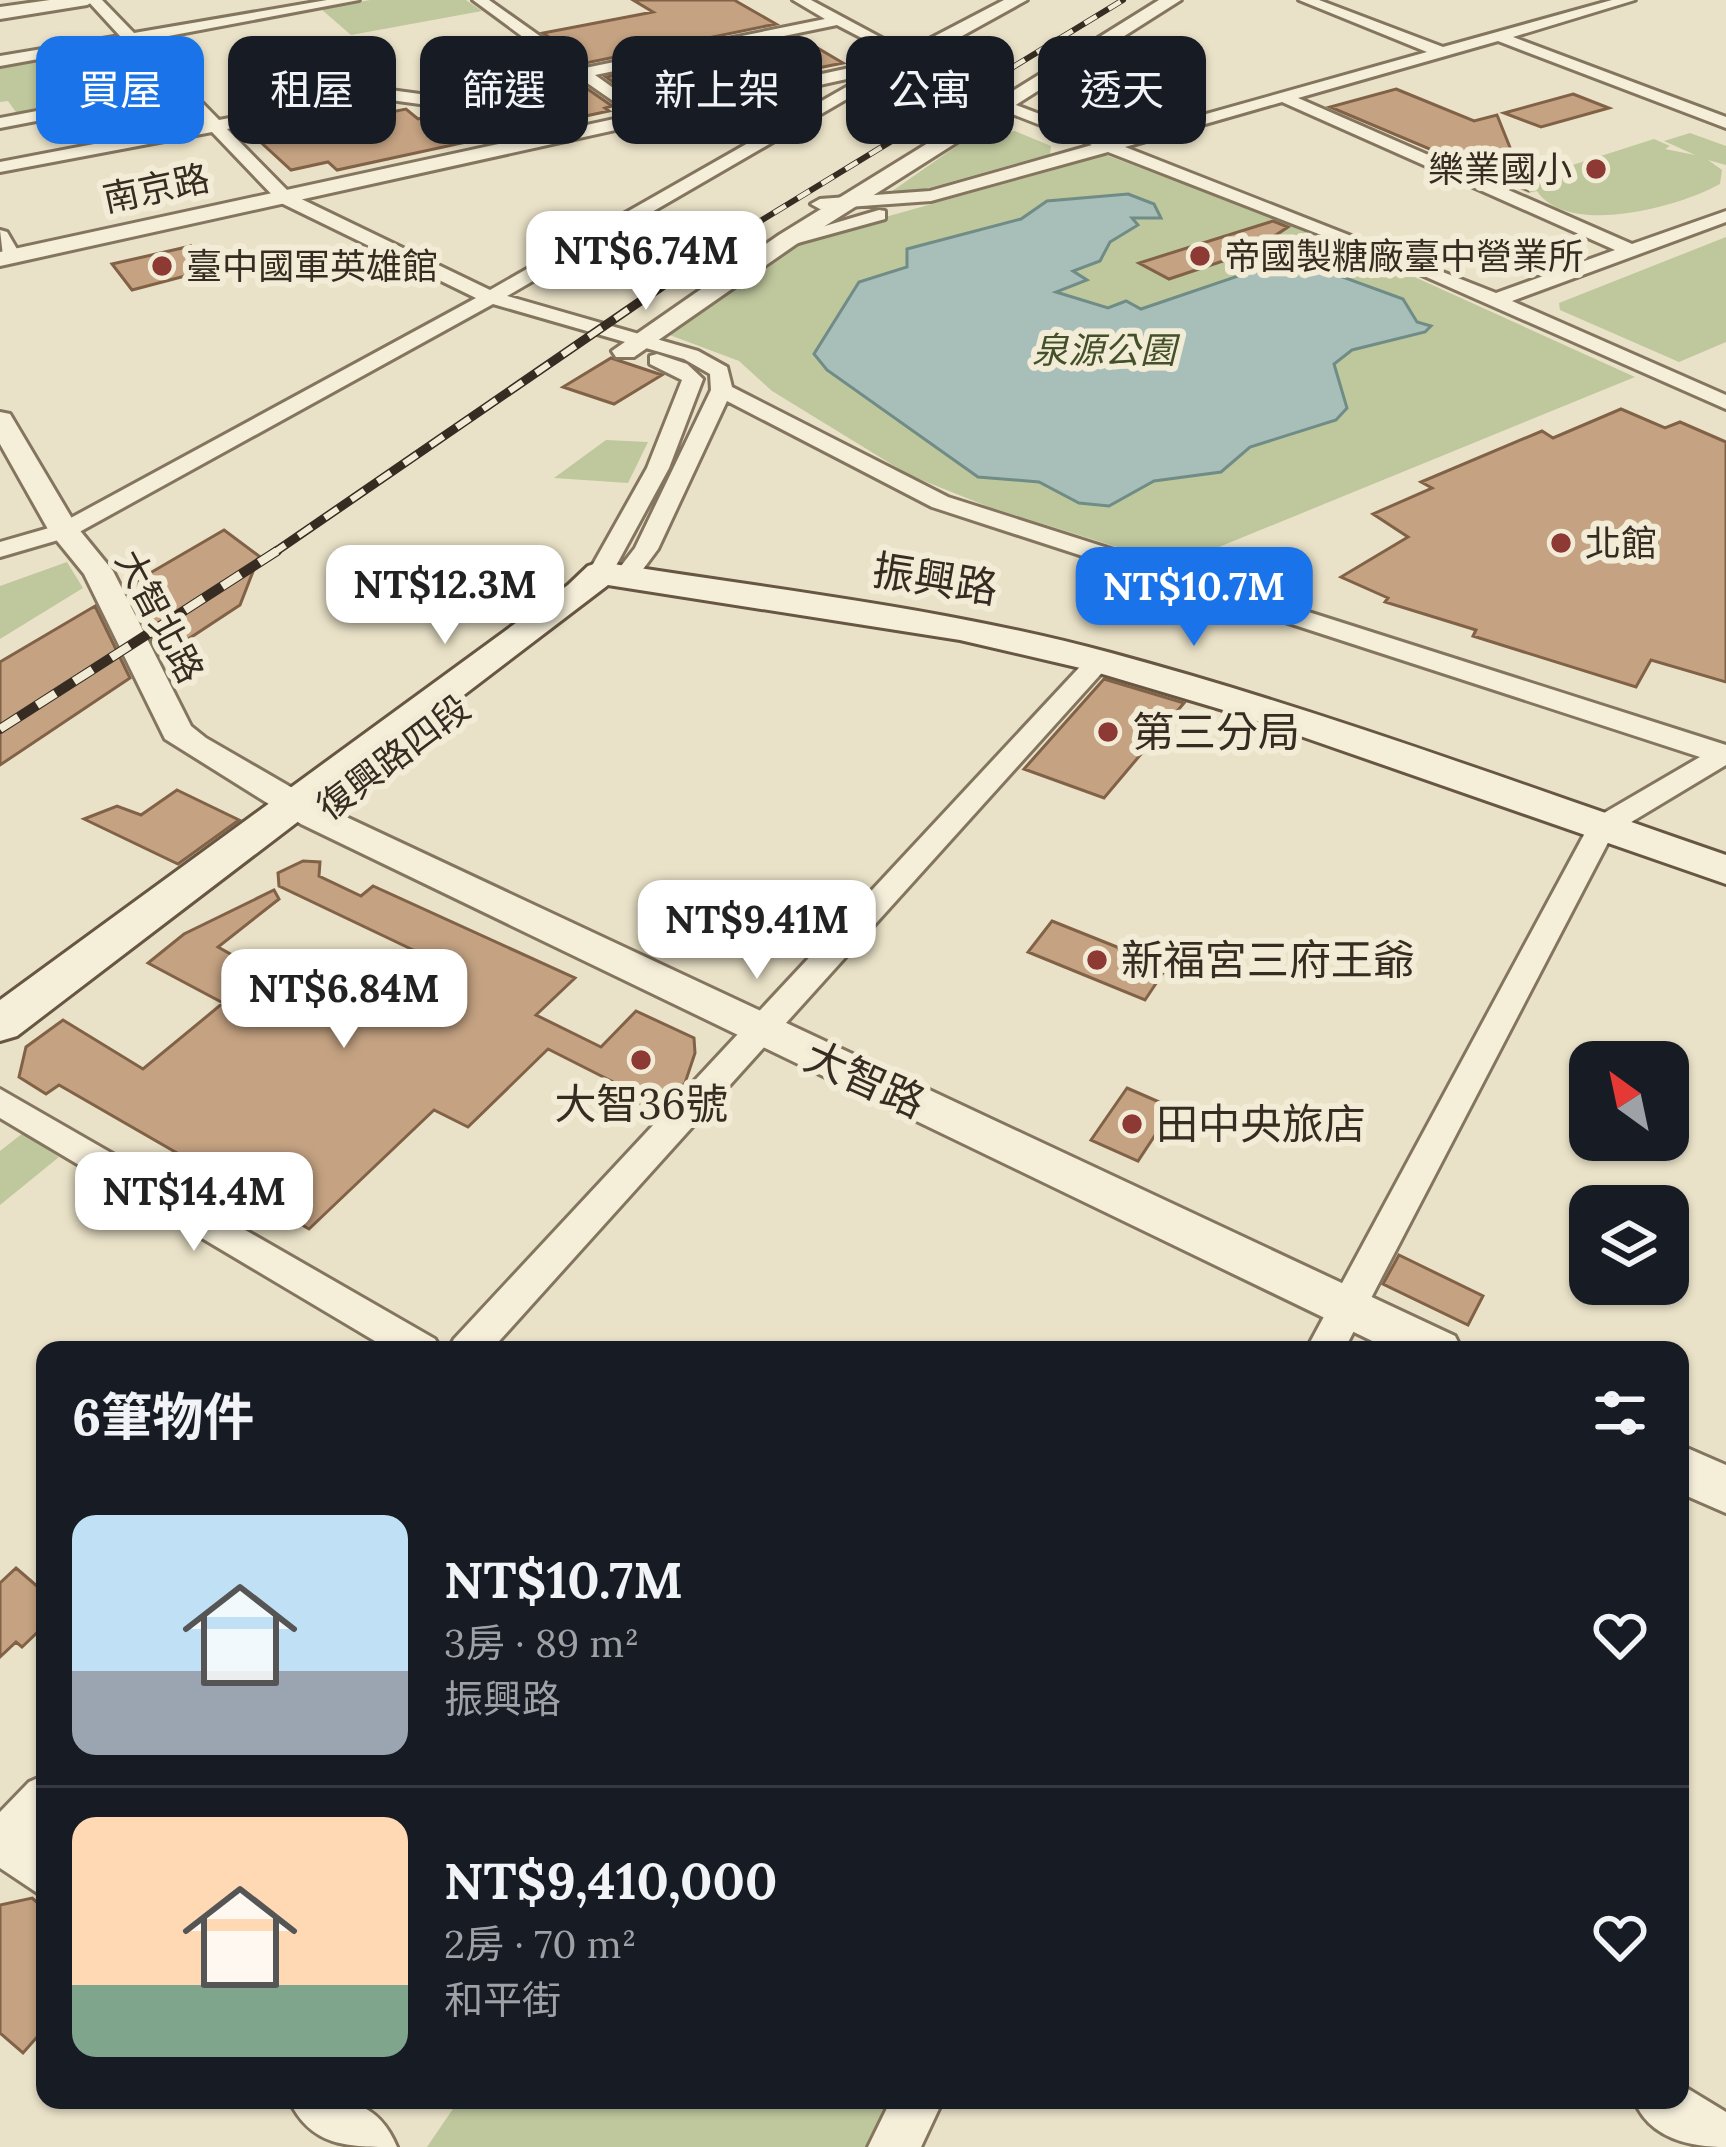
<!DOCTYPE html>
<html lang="zh-TW">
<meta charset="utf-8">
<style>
:root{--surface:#171b24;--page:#242831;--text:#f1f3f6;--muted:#9ea1a6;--line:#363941;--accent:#1a73e8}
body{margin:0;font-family:Lora,"Noto Sans TC",serif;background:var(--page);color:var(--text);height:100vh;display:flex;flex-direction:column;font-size:45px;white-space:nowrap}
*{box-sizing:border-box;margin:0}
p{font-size:39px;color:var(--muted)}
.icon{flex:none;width:66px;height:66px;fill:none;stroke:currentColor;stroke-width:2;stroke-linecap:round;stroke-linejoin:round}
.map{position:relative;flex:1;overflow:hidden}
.details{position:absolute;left:36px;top:1341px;width:1653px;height:768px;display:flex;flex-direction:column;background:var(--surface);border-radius:24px;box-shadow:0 3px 9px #0004}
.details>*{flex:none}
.banner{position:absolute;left:36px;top:36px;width:1656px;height:108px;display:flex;gap:24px}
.needle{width:78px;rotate:327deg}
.fabs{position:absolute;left:1569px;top:1041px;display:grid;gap:24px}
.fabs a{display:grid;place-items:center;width:120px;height:120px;border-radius:24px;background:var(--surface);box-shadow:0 3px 9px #0004;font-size:60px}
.price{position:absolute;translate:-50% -102px;padding:0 27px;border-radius:24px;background:#fff;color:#222;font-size:39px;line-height:78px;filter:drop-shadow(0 3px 6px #0008)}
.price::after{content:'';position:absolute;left:50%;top:72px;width:36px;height:27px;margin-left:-18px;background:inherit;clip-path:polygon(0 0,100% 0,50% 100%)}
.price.current{background:var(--accent);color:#fff}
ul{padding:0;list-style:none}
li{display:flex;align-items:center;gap:36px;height:300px;padding:0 36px}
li+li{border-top:3px solid var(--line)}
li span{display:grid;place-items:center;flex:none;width:336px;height:240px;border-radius:24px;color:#555}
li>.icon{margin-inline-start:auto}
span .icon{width:144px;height:144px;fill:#fffc;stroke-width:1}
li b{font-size:51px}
h2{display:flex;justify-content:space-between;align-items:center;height:144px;padding:0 36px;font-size:51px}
.tag{padding:0 42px;border-radius:24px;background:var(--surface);box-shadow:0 3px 9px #0004;font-size:42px;line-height:108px}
.tag.current{background:var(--accent);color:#fff}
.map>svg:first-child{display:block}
.green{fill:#bfc79d}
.water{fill:#a8beb9;stroke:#708c87;stroke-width:3}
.building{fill:#c4a282;stroke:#816247;stroke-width:3}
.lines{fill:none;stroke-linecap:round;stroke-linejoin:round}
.minor-casing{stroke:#84755f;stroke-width:6}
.tertiary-casing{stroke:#84755f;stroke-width:6}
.secondary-casing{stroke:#665642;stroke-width:6}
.minor{fill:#f5efda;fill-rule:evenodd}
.tertiary{fill:#f5efda;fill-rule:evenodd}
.secondary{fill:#f5efda;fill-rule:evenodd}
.rail-far2-casing{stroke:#362c21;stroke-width:6}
.rail-far1-casing{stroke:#362c21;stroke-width:9}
.rail-casing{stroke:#362c21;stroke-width:10}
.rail-far2{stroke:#f2ecd7;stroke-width:4.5;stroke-dasharray:14;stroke-linecap:butt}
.rail-far1{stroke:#f2ecd7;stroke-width:6;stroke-dasharray:16;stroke-linecap:butt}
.rail{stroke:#f2ecd7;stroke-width:8;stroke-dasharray:22;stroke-linecap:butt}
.poi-dot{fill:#8d3a35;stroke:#f2ecd7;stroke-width:4.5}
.labels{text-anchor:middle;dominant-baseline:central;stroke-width:12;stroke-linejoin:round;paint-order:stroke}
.far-poi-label{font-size:36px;fill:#362c21;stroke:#f2ecd7;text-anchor:start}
.far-street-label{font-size:36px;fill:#362c21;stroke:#f2ecd7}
.far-park-label{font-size:36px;font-style:italic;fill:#44502a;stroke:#f2ecd7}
.street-label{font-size:42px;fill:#362c21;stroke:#f2ecd7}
.poi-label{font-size:42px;fill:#362c21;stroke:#f2ecd7;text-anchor:start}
</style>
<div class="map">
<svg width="1726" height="2147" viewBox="0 0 1726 2147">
<rect width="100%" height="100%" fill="#eae2c8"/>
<path class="green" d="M 370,0 L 466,0 L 482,11 L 351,35 L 321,9 Z
M 96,48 L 107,49 L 141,88 L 134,94 L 18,115 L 8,101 L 0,102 L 0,65 Z
M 1015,131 L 1051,146 L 1050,154 L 910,193 L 888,194 L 968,138 Z
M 1690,133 L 1726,146 L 1726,165 L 1708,160 L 1722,170 L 1720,184 C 1681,206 1568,238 1537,191 L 1528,193 L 1510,185 L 1654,139 L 1670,146 L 1665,149 L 1695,155 L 1664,141 Z
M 1106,155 L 1333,240 L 1635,377 L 1175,565 L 989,507 L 909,475 L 772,391 L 739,361 L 667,334 L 800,241 Z
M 1726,237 L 1726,342 L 1679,362 L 1560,310 L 1559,303 Z
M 606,440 L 648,442 L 628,483 L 554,478 Z
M 67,562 L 83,588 L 0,639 L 0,586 Z
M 23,1133 L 59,1157 L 0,1205 L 0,1151 Z
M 459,2100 L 901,2100 L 876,2147 L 427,2147 Z"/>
<path class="water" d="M 1128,194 L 1154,204 L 1161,218 L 1132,218 L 1138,225 L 1110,242 L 1100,261 L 1073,271 L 1087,280 L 1056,292 L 1108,308 L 1126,301 L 1141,309 L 1291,258 L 1403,299 L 1417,322 L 1431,326 L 1425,332 L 1352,350 L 1334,364 L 1347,408 L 1336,420 L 1250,447 L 1221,472 L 1154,481 L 1109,506 L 1079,503 L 1039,482 L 978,477 L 827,370 L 814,354 L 859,282 L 907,267 L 907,249 L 1021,219 L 1047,201 Z"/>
<path class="building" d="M 633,0 L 734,0 L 776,24 L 586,63 L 543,33 L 653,12 Z
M 799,37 L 843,63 L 667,98 L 660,93 L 637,99 L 606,77 Z
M 579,83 L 612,106 L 605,108 L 609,111 L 337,170 L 328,162 L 291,170 L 255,137 L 276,132 L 268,126 L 366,107 L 376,115 L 406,109 L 418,119 Z
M 1396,89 L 1474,121 L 1497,115 L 1527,190 L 1330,107 Z
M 1573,94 L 1609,108 L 1541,127 L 1504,113 Z
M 1273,221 L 1288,227 L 1250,252 L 1169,279 L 1139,263 Z
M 191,246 L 212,269 L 132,290 L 112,264 Z
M 611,358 L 662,375 L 614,404 L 563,387 Z
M 1621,409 L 1665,428 L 1680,422 L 1726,442 L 1726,682 L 1651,660 L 1636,687 L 1473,636 L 1476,630 L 1385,602 L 1388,598 L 1341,577 L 1408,537 L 1373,514 L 1432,488 L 1421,482 L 1542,431 L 1553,438 Z
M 224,530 L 259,556 L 240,605 L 161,657 L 126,587 Z
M 95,606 L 130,678 L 0,765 L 0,662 Z
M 1104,679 L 1184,703 L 1104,798 L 1024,769 Z
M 177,790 L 239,820 L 178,864 L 84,819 L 117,806 L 141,815 Z
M 303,861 L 320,862 L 319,876 L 361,896 L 373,886 L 575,978 L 536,1015 L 601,1047 L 636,1011 L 694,1038 L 695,1053 L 685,1083 L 656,1112 L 625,1095 L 629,1090 L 548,1049 L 468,1127 L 434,1110 L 309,1229 L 59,1085 L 46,1094 L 19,1077 L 26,1047 L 63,1020 L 143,1069 L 223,1003 L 148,963 L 184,934 L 274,890 L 279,899 L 218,947 L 268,975 L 300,988 L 411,949 L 279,886 L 278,873 Z
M 1052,921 L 1167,967 L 1145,1000 L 1028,952 Z
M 1127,1088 L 1173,1108 L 1138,1161 L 1091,1140 Z
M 1399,1255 L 1483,1296 L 1468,1325 L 1383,1284 Z
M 16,1568 L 45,1593 L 45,1625 L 22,1647 L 16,1642 L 0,1657 L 0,1583 Z
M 32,1898 L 45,1909 L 45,2028 L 23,2053 L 0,2033 L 0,1905 Z"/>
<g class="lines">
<g class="minor-casing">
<path id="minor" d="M 87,0 L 102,0 L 134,33 L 327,0 L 359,0 L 142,41 L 219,120 L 383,89 L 442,97 L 569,71 L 473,0 L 489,0 L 585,68 L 825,19 L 793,0 L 811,0 L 917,57 L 904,60 L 837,25 L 595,75 L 654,117 L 654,123 L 648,125 L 580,78 L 442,107 L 383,99 L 227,129 L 291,194 L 490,290 L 892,61 L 902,61 L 902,67 L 507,296 L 698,351 L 727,367 L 732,387 L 948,497 L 1726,745 L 1726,765 L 1613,833 L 1344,1350 L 1306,1350 L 1592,820 L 1700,757 L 932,507 L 727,401 L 658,549 L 632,584 L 614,584 L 611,579 L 635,548 L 711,390 L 710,374 L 684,359 L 493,304 L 72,536 L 0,557 L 0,542 L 56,526 L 476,298 L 279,202 L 212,132 L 0,172 L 0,162 L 204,123 L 176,94 L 0,128 L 0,118 L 168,86 L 127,43 L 0,66 L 0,56 L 120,36 Z
M 1299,0 L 1319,0 L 1443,47 L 1612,0 L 1635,0 L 1513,37 L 1726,117 L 1726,128 L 1498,41 L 1298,98 L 1632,244 L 1726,211 L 1726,222 L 1512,301 L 1726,395 L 1726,409 L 1406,268 L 1108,152 L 931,201 L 820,209 L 811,204 L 820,199 L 930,191 L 1092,145 L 997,108 L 997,102 L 1003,100 L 1110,141 L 1427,52 ZM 1282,102 L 1615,250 L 1496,293 L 1125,147 Z
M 879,210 L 885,211 L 885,219 L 787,246 L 778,240 Z
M 0,230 L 7,232 L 21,256 L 19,260 L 3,256 Z
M 657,354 L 687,364 L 703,379 L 669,468 L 612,573 L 600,580 L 591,578 L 588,573 L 647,468 L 682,380 L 650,364 L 650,356 Z
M 1099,653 L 1112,661 L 1108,666 L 491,1350 L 448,1350 L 454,1339 L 1090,656 Z
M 0,1089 L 435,1339 L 441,1350 L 390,1350 L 0,1118 Z
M 45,1775 L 45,1831 L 38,1839 L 45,1845 L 45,1898 L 0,1868 L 0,1812 L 29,1782 Z
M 1680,2084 L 1726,2112 L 1726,2147 C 1689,2147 1649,2138 1634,2100 L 1680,2100 Z
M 289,2100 C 337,2100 375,2094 397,2147 C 348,2147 311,2147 289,2100 Z
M 891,2100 L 943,2100 L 921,2147 L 868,2147 Z"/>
</g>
<g class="tertiary-casing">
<path id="tertiary" d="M 50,0 L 96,0 L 87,5 L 0,19 L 0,7 Z
M 1004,0 L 1027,0 L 924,57 L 1003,97 L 1159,0 L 1181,0 L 795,245 L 634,357 L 616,357 L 612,351 L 779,235 L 988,106 L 910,65 L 0,266 L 0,252 L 891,59 Z
M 0,412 L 10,414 L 77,527 L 113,571 L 191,726 L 206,738 L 327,808 L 1455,1336 L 1462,1350 L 1391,1350 L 301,824 L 165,739 L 84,574 L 49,531 L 0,444 Z
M 1680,1445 L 1726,1465 L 1726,1513 L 1680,1493 Z"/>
</g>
<g class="secondary-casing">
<path id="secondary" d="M 600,562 C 771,589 944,608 1111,653 C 1319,709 1522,785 1726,855 L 1726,884 L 1240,715 L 1089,670 L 960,640 L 608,585 L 17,1036 L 0,1041 L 0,1000 L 568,585 L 588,566 Z"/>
</g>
<use href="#minor" class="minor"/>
<use href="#tertiary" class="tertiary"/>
<use href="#secondary" class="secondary"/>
<g class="rail-far2-casing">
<path id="rail-far2" d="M 726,242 L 1123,0"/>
</g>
<g class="rail-far1-casing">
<path id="rail-far1" d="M 272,554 L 731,239"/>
</g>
<g class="rail-casing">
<path id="rail" d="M 0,729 L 277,551"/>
</g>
<use href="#rail-far2" class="rail-far2"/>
<use href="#rail-far1" class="rail-far1"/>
<use href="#rail" class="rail"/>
</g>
<g class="poi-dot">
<circle cx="1596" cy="169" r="12"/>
<circle cx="1200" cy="256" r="12"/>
<circle cx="162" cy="266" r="12"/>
<circle cx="1561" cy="543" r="12"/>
<circle cx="1108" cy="732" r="12"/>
<circle cx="1097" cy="960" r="12"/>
<circle cx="641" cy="1060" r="12"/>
<circle cx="1132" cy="1124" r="12"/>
</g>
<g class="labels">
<g class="far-poi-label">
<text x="1572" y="169" text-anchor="end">樂業國小</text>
<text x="1224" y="256">帝國製糖廠臺中營業所</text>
<text x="186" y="266">臺中國軍英雄館</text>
<text x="1585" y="543">北館</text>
</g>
<g class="far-street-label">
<text transform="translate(156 188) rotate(-12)">南京路</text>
<text transform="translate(160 616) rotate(62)">大智北路</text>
<text transform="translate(393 757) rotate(-37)">復興路四段</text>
</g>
<g class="far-park-label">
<text x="1104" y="350">泉源公園</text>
</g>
<g class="street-label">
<text transform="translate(935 579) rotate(9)">振興路</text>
<text transform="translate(865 1079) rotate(24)">大智路</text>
</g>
<g class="poi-label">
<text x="1132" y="732">第三分局</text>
<text x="1121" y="960">新福宮三府王爺</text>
<text x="641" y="1104" text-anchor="middle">大智36號</text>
<text x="1156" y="1124">田中央旅店</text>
</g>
</g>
</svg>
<div class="fabs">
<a><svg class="needle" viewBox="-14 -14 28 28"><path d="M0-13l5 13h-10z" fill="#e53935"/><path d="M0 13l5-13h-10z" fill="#9ea1a6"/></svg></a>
<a><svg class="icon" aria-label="layers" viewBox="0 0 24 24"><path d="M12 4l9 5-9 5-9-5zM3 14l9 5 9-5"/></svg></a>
</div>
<b class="price" style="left:646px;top:313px">NT$6.74M</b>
<b class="price" style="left:445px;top:647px">NT$12.3M</b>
<b class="price current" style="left:1194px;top:649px">NT$10.7M</b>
<b class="price" style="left:757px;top:982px">NT$9.41M</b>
<b class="price" style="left:344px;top:1051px">NT$6.84M</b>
<b class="price" style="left:194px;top:1254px">NT$14.4M</b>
<div class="banner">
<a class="tag current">買屋</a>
<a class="tag">租屋</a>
<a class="tag">篩選</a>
<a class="tag">新上架</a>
<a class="tag">公寓</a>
<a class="tag">透天</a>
</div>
<section class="details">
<h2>6筆物件<svg class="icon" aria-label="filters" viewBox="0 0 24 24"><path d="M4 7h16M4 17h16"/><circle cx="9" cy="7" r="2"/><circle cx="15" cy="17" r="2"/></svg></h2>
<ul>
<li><span style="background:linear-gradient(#bfe0f5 65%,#9aa5b1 0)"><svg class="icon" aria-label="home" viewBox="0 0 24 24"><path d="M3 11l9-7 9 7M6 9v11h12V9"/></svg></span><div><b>NT$10.7M</b><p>3房 · 89 m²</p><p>振興路</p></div><svg class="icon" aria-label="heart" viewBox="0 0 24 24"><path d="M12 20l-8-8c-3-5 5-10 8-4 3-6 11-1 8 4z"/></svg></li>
<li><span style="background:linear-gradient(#ffd9b3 70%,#7fa58c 0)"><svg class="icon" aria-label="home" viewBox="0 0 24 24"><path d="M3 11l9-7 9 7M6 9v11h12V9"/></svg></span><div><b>NT$9,410,000</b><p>2房 · 70 m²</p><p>和平街</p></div><svg class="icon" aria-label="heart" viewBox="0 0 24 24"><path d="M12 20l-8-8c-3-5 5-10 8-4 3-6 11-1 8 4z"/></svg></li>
</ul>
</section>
</div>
